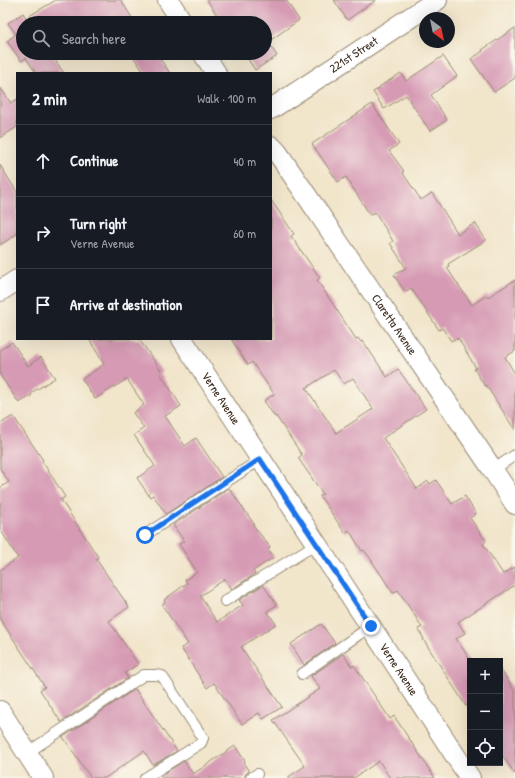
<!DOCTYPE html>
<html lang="en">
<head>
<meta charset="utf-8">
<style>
  :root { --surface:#171b24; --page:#20242c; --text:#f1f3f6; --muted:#9ea1a6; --line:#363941 }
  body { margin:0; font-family:"Patrick Hand",sans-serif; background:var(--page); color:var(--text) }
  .controls { position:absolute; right:12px; bottom:12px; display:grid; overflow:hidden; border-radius:0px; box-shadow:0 4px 16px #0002 }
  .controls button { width:36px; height:36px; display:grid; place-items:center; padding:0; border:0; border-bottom:1px solid var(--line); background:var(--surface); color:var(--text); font:20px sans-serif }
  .compass { position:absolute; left:419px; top:12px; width:36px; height:36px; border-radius:50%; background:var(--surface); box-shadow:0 4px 16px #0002; rotate:147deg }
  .stop { position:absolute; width:12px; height:12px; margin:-9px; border:3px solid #1a73e8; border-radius:50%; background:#fff }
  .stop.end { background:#1a73e8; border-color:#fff; box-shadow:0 1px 4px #0008 }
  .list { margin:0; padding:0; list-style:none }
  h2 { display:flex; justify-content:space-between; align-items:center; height:52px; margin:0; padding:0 16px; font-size:17px }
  h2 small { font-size:13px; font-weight:400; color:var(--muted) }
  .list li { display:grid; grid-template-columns:26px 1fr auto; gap:12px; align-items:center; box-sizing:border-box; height:72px; padding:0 16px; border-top:1px solid var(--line) }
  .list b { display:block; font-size:15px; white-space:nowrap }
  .list p { margin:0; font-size:13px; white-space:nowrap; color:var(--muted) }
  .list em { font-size:13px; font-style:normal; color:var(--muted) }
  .icon { flex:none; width:22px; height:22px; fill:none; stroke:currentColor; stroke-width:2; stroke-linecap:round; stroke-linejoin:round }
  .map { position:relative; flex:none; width:515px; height:778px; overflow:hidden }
  .search { position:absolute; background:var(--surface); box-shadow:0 4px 16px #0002; left:16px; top:16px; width:256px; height:44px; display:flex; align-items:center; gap:10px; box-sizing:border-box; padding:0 14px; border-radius:22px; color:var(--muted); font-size:15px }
  .panel { position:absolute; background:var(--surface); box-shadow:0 4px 16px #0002; left:16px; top:72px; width:256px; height:268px; border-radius:0px }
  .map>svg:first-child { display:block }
</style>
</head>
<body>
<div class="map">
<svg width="515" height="778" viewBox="0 0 515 778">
  <rect width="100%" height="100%" fill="#fbf7ec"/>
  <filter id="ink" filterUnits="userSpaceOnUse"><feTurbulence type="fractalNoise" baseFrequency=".025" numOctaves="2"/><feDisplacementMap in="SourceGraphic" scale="8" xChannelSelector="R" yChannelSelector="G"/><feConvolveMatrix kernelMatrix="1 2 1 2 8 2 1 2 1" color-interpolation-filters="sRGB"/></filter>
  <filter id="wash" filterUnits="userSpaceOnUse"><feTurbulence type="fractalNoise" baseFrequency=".012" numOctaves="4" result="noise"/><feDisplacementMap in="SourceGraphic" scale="16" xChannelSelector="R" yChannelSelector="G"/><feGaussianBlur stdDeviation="0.9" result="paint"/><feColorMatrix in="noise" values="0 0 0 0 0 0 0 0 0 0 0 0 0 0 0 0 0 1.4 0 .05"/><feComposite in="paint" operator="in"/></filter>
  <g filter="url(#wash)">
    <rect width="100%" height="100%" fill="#f1e5ca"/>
    <g id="blocks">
      <!-- building -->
      <g fill="#d69ab4" fill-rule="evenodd">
        <path d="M56,0h65l14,23h-112v30h27l14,20h-28l-10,-15 -5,3 -14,-20 9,-7 -8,-11 15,-10 3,5z"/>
        <path d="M207,0h79l13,20 -31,22 9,14 -22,14 -11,-17h21v-30h-43z"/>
        <path d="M334,0h42l-29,20z"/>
        <path d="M515,28v50l-21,14 -23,-33 12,-8 -1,-1z"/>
        <path d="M131,53h25l14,20h-23l-4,-2z"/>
        <path d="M443,56l14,20 -26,19 16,25 -17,11 -24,-36 -22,14 -11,-17 7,-4 -1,-1 22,-14 5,8z"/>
        <path d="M0,87l11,16 6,-4v28l-17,11z"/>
        <path d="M372,104l27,40 -10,7 15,20 -2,1 19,28 11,-7 26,41 17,-11 11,17 -38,24 1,2 -2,2 25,37 15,-10 1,2 27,-17v71l-10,6 10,17v56l-29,-45 -1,1 -11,-17 2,-1 -18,-30 -1,2 -1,-2 -5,3 -9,-13 -3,2 -28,-42 -6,4 -11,-17 12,-7 -16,-25 3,-2 -18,-29 -5,3 -24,-38 -8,5 -26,-38z"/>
        <path d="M0,165l17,27v42l-17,11z"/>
        <path d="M271,200l23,34 -3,2 29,42 -3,2 39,59 2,-1 3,4 2,-1 24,36 11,-8 28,40 -43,29 34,51 11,-8 2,3 6,-4 16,24 13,-8 11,18 -6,4 16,23 -3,3 20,30 12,-7v18l-57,37 7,11 -9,6 15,22h-1v48l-3,-4 -1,1 -43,-67h1l-6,-10 4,-2 -24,-37 -5,3 -23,-35 -6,-8 -2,1 -13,-21 -4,3 -25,-37 3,-2 -25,-36 4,-3 -26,-39 -1,1 -11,-16 10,-7 -22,-32 -4,3 -17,-26h40zM334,370l10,14 9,-6 20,31 -37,24 -30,-45z"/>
        <path d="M89,339h50l23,33 -2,1 21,33 -16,10 20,30 11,-8 26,39 -56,37 -13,-19 -3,2 -13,-19 18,-12 -21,-31 10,-7 -11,-15 11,-8 -17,-26 -32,20 -13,-20 22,-15z"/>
        <path d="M12,342l16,24 13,-9 14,21 -24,15 1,2 -13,8 -19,-28v-25z"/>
        <path d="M13,416l30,44 -1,1 23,36 -4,3 37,57 -2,2 33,48 -20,14 29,43 -13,9 3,5 -67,44 -21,-32 5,-3 -45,-68v-49l18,-12 -18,-29v-41l9,-6 -9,-13v-45z"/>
        <path d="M229,488l25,36 -1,1 17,22 -2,2 6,8 -21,14 2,3 -23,15 -7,-10 -25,17 17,26 26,-17 -4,-5 24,-15 14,20 -10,6 9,13 -35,23 41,60 -19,12 -4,-6 -17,11 -28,-41 -7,5 -26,-40 7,-4 -26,-39 3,-3 -1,-2 23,-17 -2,-3 12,-8 -18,-28 5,-3 -11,-16z"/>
        <path d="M321,624l14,19 -31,22 -13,-21z"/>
        <path d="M343,654l9,13 2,-2 36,54 4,-3 41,62h-45l-11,-17 -25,17h-67l18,-12 -32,-46 47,-31 -9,-13z"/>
        <path d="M500,668l15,24v82l-15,-22z"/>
        <path d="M135,689l42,62 -24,14 -9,-14 -39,27h-14l-28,-41z"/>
        <path d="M235,746l10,15 -1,3 5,7 -4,4v3h-83l-2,-2 24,-15 9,13z"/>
      </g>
    </g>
  </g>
  <g filter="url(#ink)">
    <use href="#blocks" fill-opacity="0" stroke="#968874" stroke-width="1"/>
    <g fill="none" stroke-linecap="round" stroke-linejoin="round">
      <!-- lane casing -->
      <g stroke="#968874" stroke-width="12">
        <g id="lane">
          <path d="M493,470l22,-15"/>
          <path d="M145,535l116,-76"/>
          <path d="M225,601l91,-57"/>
          <path d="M302,674l69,-48"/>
          <path d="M27,753l117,-78h12l6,1 41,62 -2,5 -56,35"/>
          <path d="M251,778l6,-4"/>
        </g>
      </g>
      <!-- street casing -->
      <g stroke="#968874" stroke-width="22">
        <g id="street">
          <path d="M168,0l15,23"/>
          <path d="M203,53l13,20"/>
          <path id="s1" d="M271,109l166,-109"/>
          <path id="s2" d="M271,146l6,6 216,318 22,34"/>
          <path d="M0,291l17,-11"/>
          <path id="s3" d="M182,339l288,439"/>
          <path d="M0,711l43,67"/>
        </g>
      </g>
      <!-- lane -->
      <use href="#lane" stroke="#fff" stroke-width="10"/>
      <!-- street -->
      <use href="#street" stroke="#fff" stroke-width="20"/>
    </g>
  </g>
  <g fill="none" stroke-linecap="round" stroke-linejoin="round" filter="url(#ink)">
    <!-- route -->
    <path stroke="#1a73e8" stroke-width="5" d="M145,535l115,-76 111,167"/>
  </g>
  <g text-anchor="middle" stroke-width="3" stroke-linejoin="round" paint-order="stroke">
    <!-- street labels -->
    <g font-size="12" fill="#3b2a1e" stroke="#fbf7ec">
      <text dy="4" stroke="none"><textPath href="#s1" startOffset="99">221st Street</textPath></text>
      <text dy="4" stroke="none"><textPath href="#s2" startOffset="217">Claretta Avenue</textPath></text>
      <text dy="4" stroke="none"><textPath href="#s3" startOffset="71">Verne Avenue</textPath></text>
      <text dy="4" stroke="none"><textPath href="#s3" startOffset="395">Verne Avenue</textPath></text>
    </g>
  </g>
</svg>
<div class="controls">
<button>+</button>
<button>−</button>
<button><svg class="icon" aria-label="locate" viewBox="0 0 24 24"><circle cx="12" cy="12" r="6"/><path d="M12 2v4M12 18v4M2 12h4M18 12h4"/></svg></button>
</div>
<svg class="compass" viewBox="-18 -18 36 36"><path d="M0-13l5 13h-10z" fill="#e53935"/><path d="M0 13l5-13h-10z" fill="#9ea1a6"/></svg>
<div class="stop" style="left:145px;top:535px"></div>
<div class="stop end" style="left:371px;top:626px"></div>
<div class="search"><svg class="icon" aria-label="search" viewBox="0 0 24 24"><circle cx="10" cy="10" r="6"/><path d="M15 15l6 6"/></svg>Search here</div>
<section class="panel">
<h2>2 min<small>Walk · 100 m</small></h2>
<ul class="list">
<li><svg class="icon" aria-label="ahead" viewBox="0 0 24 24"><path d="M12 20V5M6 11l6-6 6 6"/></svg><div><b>Continue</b></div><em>40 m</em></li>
<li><svg class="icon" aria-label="right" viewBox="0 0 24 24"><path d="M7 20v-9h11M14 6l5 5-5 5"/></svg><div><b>Turn right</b><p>Verne Avenue</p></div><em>60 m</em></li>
<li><svg class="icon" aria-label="arrive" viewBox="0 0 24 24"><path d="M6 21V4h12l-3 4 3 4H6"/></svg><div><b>Arrive at destination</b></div></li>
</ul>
</section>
</div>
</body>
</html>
